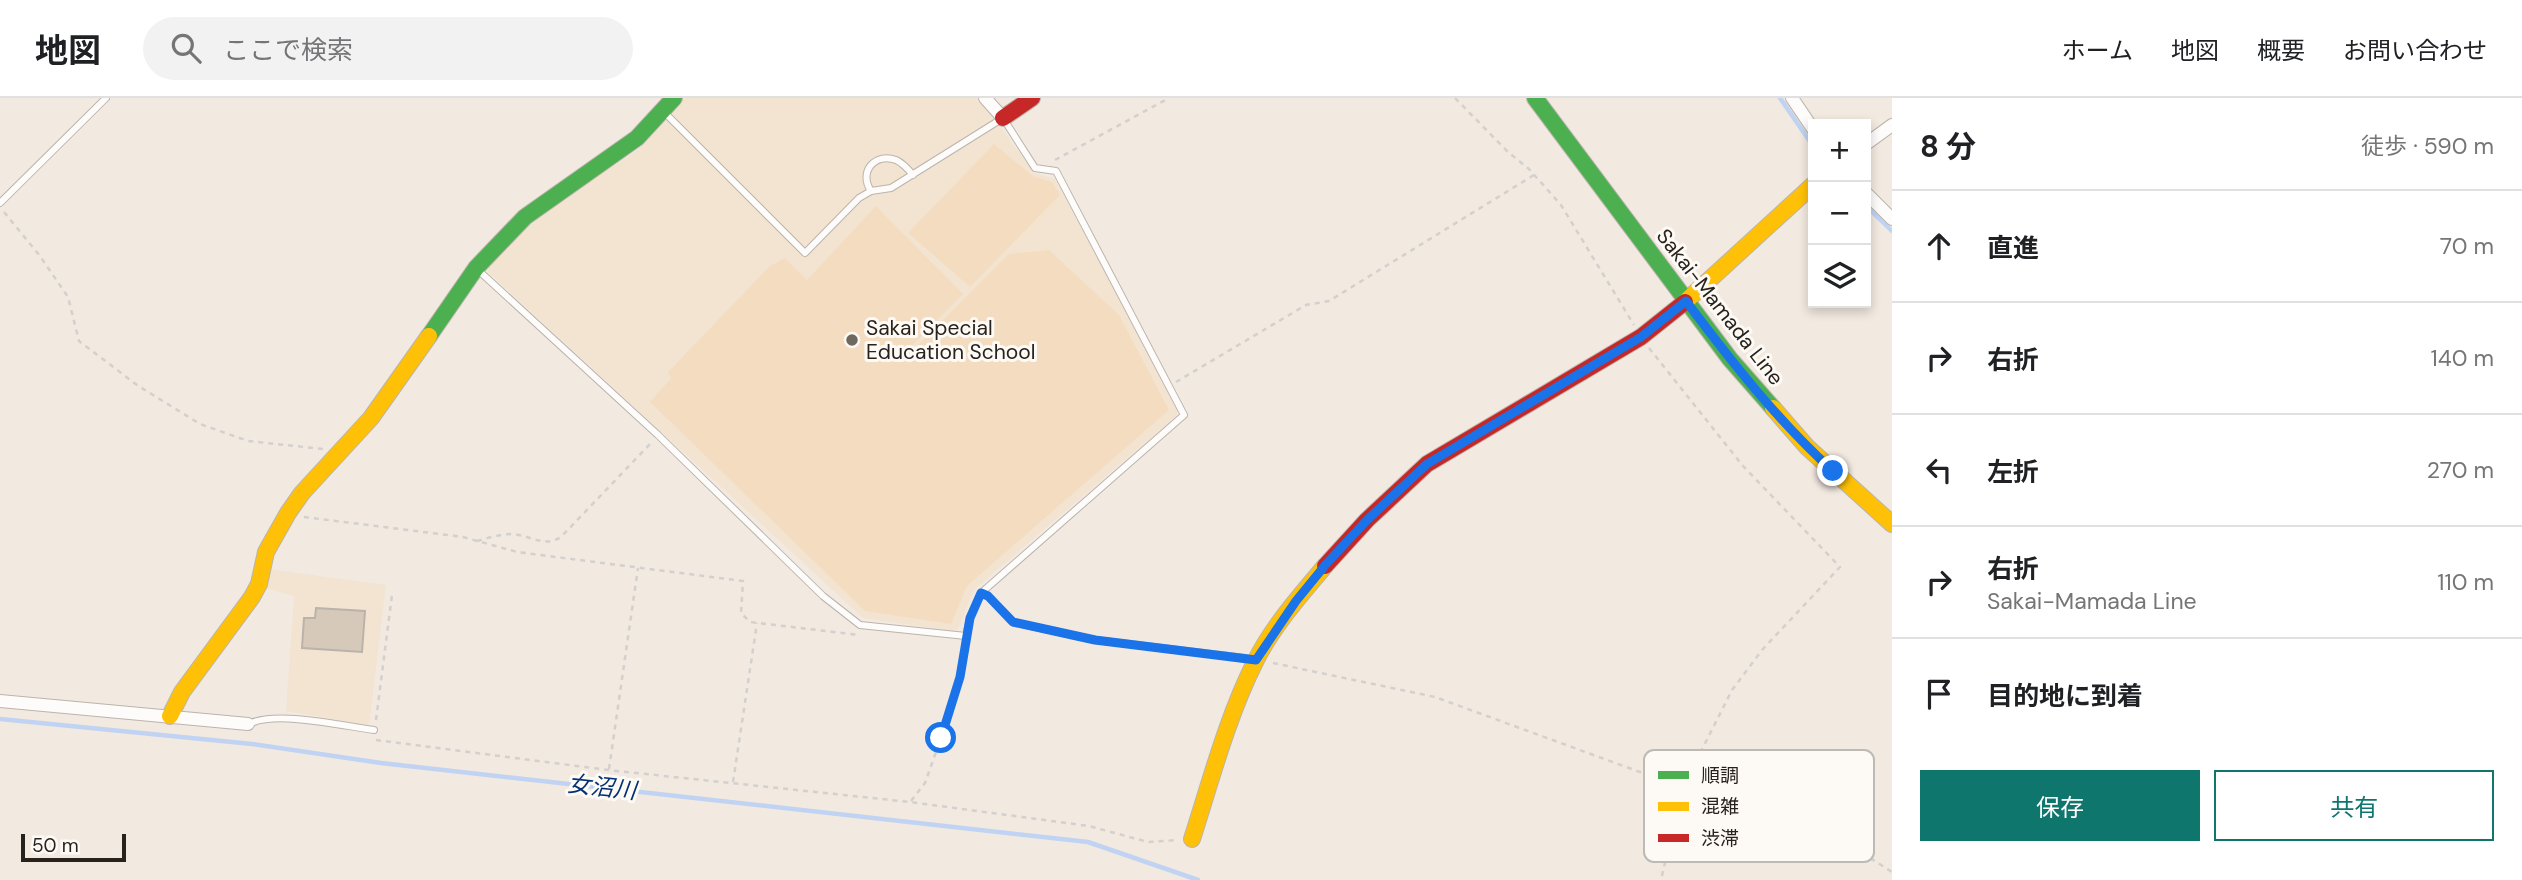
<!DOCTYPE html>
<html lang="ja">
<head>
<meta charset="utf-8">
<style>
  :root { --surface:#fff; --page:#f2f2f2; --text:#202124; --muted:#757577; --line:#e0e0e0; --accent:#0f766e }
  body { margin:0; font-family:"DM Sans","Noto Sans JP",sans-serif; background:var(--page); color:var(--text) }
  .controls { position:absolute; right:21px; top:21px; display:grid; overflow:hidden; border-radius:0px; box-shadow:0 4px 10px #0003 }
  .controls button { width:63px; height:63px; display:grid; place-items:center; padding:0; border:0; border-bottom:2px solid var(--line); background:var(--surface); color:var(--text); font:35px sans-serif }
  .scale { position:absolute; left:21px; bottom:18px; width:105px; box-sizing:border-box; padding-left:7px; border:4px solid #28221c; border-top:0; font-size:19px; line-height:24px; white-space:nowrap; color:#28221c; -webkit-text-stroke:5px #fdfaf6; paint-order:stroke }
  .stop { position:absolute; width:21px; height:21px; margin:-16px; border:5px solid #1a73e8; border-radius:50%; background:#fff }
  .stop.end { background:#1a73e8; border-color:#fff; box-shadow:0 2px 7px #0008 }
  .list { margin:0; padding:0; list-style:none }
  h2 { display:flex; justify-content:space-between; align-items:center; height:91px; margin:0; padding:0 28px; font-size:30px }
  h2 small { font-size:23px; font-weight:400; color:var(--muted) }
  .list li { display:grid; grid-template-columns:46px 1fr auto; gap:21px; align-items:center; box-sizing:border-box; height:112px; padding:0 28px; border-top:2px solid var(--line) }
  .list b { display:block; font-size:26px; white-space:nowrap }
  .list p { margin:0; font-size:23px; white-space:nowrap; color:var(--muted) }
  .list em { font-size:23px; font-style:normal; color:var(--muted) }
  .actions { display:flex; gap:14px; padding:21px 28px }
  .actions a { flex:1; padding:16px 0; border:2px solid var(--accent); border-radius:0px; text-align:center; font-size:24px; color:var(--accent) }
  .actions .main { background:var(--accent); color:#fff }
  .icon { flex:none; width:38px; height:38px; fill:none; stroke:currentColor; stroke-width:2; stroke-linecap:round; stroke-linejoin:round }
  .map { position:relative; flex:none; width:1892px; height:782px; overflow:hidden }
  header { display:flex; align-items:center; gap:42px; box-sizing:border-box; height:98px; padding:0 35px; background:var(--surface); border-bottom:2px solid var(--line) }
  header strong { font-size:33px }
  nav { display:flex; gap:38px; margin-inline-start:auto; font-size:24px }
  .search { width:490px; height:63px; background:var(--page); display:flex; align-items:center; gap:18px; box-sizing:border-box; padding:0 24px; border-radius:38px; color:var(--muted); font-size:26px }
  main { display:flex }
  aside { flex:1; background:var(--surface) }
  .map>svg:first-child { display:block }
</style>
</head>
<body>
<header>
<strong>地図</strong>
<div class="search"><svg class="icon" aria-label="search" viewBox="0 0 24 24"><circle cx="10" cy="10" r="6"/><path d="M15 15l6 6"/></svg>ここで検索</div>
<nav><a>ホーム</a><a>地図</a><a>概要</a><a>お問い合わせ</a></nav>
</header>
<main>
<div class="map">
<svg width="1892" height="782" viewBox="0 0 1892 782">
  <rect width="100%" height="100%" fill="#f2e9e0"/>
  <!-- built -->
  <g fill="#f3e4d2">
    <path d="M682,0h294l21,24 37,51 21,6 122,229v7l-203,175 -16,39 -4,2 -91,-13 -375,-346 1,-7 40,-44 109,-71z"/>
    <path d="M268,471l118,16 -17,140 -83,-14 8,-115 -29,-8z"/>
  </g>
  <!-- green -->
  <g fill="#f4dcc0">
    <path d="M994,46l39,32 19,6 8,13 -90,92 -62,-54z"/>
    <path d="M876,108l87,88 -56,57 2,3 100,-100 40,-4 70,65 50,95 -202,176 -16,38 -86,-13 -215,-209 21,-24 -3,-6 102,-106 15,-8 22,22z"/>
  </g>
  <g fill="none" stroke-linecap="round" stroke-linejoin="round">
    <!-- stream -->
    <g stroke="#c0d3f2" stroke-width="4.5">
      <path d="M1780,0l33,48"/>
      <path d="M1866,108l26,25"/>
      <path d="M0,621l252,25 129,19 707,79 110,38"/>
    </g>
  </g>
  <!-- building -->
  <path fill="#d6c9ba" stroke="#b9b3ab" stroke-width="2" d="M316,510l49,3 -3,41 -60,-4 2,-30h11z"/>
  <g fill="none" stroke-linecap="round" stroke-linejoin="round">
    <!-- lane casing -->
    <g stroke="#bbb4ad" stroke-width="8">
      <g id="lane">
        <path d="M871,93c-13,-19 4,-39 25,-31 7,3 12,9 17,15"/>
        <path d="M0,105l106,-105"/>
        <path d="M478,172l180,165 165,161 37,29 106,11 4,-18 11,-25 203,-178 -128,-244 -21,-3 -32,-50 -112,70 -20,3 -12,7 -54,55 -142,-142"/>
        <path d="M981,495l7,3 24,26 83,18 159,19"/>
        <path d="M249,626c27,-14 94,2 125,6"/>
      </g>
    </g>
    <!-- street casing -->
    <g stroke="#bbb4ad" stroke-width="14">
      <g id="street">
        <path d="M985,0l18,20"/>
        <path d="M1792,0l21,31"/>
        <path d="M1866,46l26,-19"/>
        <path d="M1866,95l26,26"/>
        <path d="M0,603l248,23"/>
      </g>
    </g>
    <!-- fast casing -->
    <g stroke="#bbb4ad" stroke-width="18">
      <g id="fast">
        <path d="M1535,0l195,261 43,49"/>
        <path d="M429,238l47,-68 49,-51 112,-79 37,-40"/>
      </g>
    </g>
    <!-- slow casing -->
    <g stroke="#bbb4ad" stroke-width="18">
      <g id="slow">
        <path d="M1685,204l128,-117"/>
        <path d="M1773,310l34,39 85,77"/>
        <path d="M170,618l12,-24 70,-95 7,-13 7,-32 22,-39 14,-20 69,-75 58,-82"/>
        <path d="M1192,741c19,-59 35,-121 63,-177 17,-35 45,-66 70,-96"/>
      </g>
    </g>
    <!-- jam casing -->
    <g stroke="#bbb4ad" stroke-width="18">
      <g id="jam">
        <path d="M1003,20l29,-20"/>
        <path d="M1325,468l42,-46 60,-56 214,-127 44,-35"/>
      </g>
    </g>
    <!-- path -->
    <g stroke="#d3d0ce" stroke-width="2.5" stroke-dasharray="5 5" stroke-linecap="butt">
      <path d="M1455,0l53,54 21,17 32,36 73,120"/>
      <path d="M1055,62l114,-62"/>
      <path d="M4,114l36,44 28,41 11,44 58,44 63,39 48,17 75,8"/>
      <path d="M1649,250l94,118 97,101 -78,83 -30,40 -50,99 -21,91"/>
      <path d="M1176,284l130,-77 23,-4 205,-126"/>
      <path d="M304,419l159,20 54,15 226,29 -2,32 9,9 109,13"/>
      <path d="M477,443c11,-3 23,-7 35,-7 18,1 32,14 49,3l90,-94"/>
      <path d="M1273,565l162,34 429,157 28,18"/>
      <path d="M376,622l16,-125"/>
      <path d="M376,642l232,30 302,32 179,24 59,16 30,-2"/>
      <path d="M609,671l29,-201"/>
      <path d="M733,684l24,-159"/>
      <path d="M911,703l14,-18 16,-45 19,-61 4,-31"/>
    </g>
    <!-- lane -->
    <use href="#lane" stroke="#fdfcfa" stroke-width="6"/>
    <!-- street -->
    <use href="#street" stroke="#fdfcfa" stroke-width="12"/>
    <!-- fast -->
    <use href="#fast" stroke="#4caf50" stroke-width="16"/>
    <!-- slow -->
    <use href="#slow" stroke="#ffc107" stroke-width="16"/>
    <!-- jam -->
    <use href="#jam" stroke="#c62828" stroke-width="16"/>
  </g>
  <g fill="none" stroke-linecap="round" stroke-linejoin="round">
    <!-- route -->
    <path stroke="#1a73e8" stroke-width="9" d="M941,640l19,-61 10,-59 11,-25 7,3 25,26 82,18 161,20 40,-59 31,-38 40,-43 60,-56 214,-127 45,-36c45,60 91,119 147,170"/>
  </g>
  <!-- markers -->
  <circle fill="#6f6861" stroke="#fdfaf6" stroke-width="2.5" cx="852" cy="242" r="7"/>
  <g text-anchor="middle" stroke-width="6" stroke-linejoin="round" paint-order="stroke">
    <!-- street labels -->
    <g font-size="21" fill="#28221c" stroke="#fdfaf6">
      <text transform="translate(1720 209) rotate(52)" y="7">Sakai-Mamada Line</text>
    </g>
    <!-- poi labels -->
    <g font-size="21" fill="#28221c" stroke="#fdfaf6" text-anchor="start">
      <text x="866" y="237">Sakai Special<tspan x="866" dy="24">Education School</tspan></text>
    </g>
    <!-- water labels -->
    <g font-size="23" font-style="italic" fill="#043072" stroke="#fdfaf6">
      <text transform="translate(602 689) rotate(6)" y="8">女沼川</text>
    </g>
  </g>
  <!-- legend -->
  <rect x="1644" y="652" width="230" height="112" rx="10" fill="#fdfaf6" stroke="#bdb9b5" stroke-width="2"/>
  <rect x="1658" y="673" width="31" height="8" fill="#4caf50"/>
  <rect x="1658" y="704" width="31" height="9" fill="#ffc107"/>
  <rect x="1658" y="736" width="31" height="8" fill="#c62828"/>
  <g font-size="19" fill="#28221c">
    <text x="1701" y="684">順調</text>
    <text x="1701" y="715">混雑</text>
    <text x="1701" y="747">渋滞</text>
  </g>
</svg>
<div class="controls">
<button>+</button>
<button>−</button>
<button><svg class="icon" aria-label="layers" viewBox="0 0 24 24"><path d="M12 4l9 5-9 5-9-5zM3 14l9 5 9-5"/></svg></button>
</div>
<div class="scale">50 m</div>
<div class="stop" style="left:941px;top:640px"></div>
<div class="stop end" style="left:1833px;top:373px"></div>
</div>
<aside>
<h2>8 分<small>徒歩 · 590 m</small></h2>
<ul class="list">
<li><svg class="icon" aria-label="ahead" viewBox="0 0 24 24"><path d="M12 20V5M6 11l6-6 6 6"/></svg><div><b>直進</b></div><em>70 m</em></li>
<li><svg class="icon" aria-label="right" viewBox="0 0 24 24"><path d="M7 20v-9h11M14 6l5 5-5 5"/></svg><div><b>右折</b></div><em>140 m</em></li>
<li><svg class="icon" aria-label="left" viewBox="0 0 24 24"><path d="M17 20v-9H6M10 6l-5 5 5 5"/></svg><div><b>左折</b></div><em>270 m</em></li>
<li><svg class="icon" aria-label="right" viewBox="0 0 24 24"><path d="M7 20v-9h11M14 6l5 5-5 5"/></svg><div><b>右折</b><p>Sakai-Mamada Line</p></div><em>110 m</em></li>
<li><svg class="icon" aria-label="arrive" viewBox="0 0 24 24"><path d="M6 21V4h12l-3 4 3 4H6"/></svg><div><b>目的地に到着</b></div></li>
</ul>
<div class="actions"><a class="main">保存</a><a>共有</a></div>
</aside>
</main>
</body>
</html>
